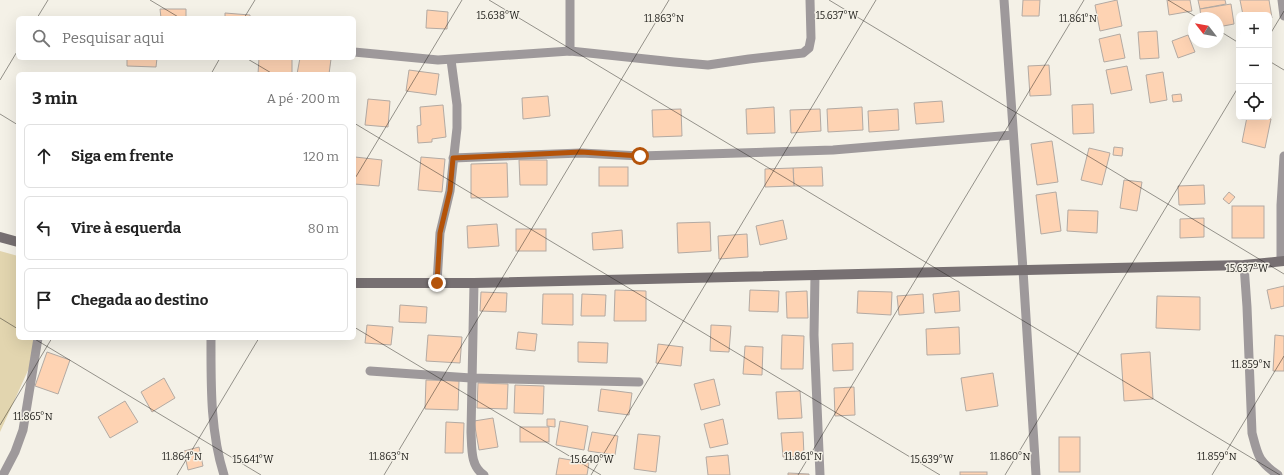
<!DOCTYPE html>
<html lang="pt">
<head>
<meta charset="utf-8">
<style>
  :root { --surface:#fff; --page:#f2f2f2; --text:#222; --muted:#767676; --line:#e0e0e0 }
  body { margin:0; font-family:Bitter,serif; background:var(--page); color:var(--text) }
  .controls { position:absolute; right:12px; top:12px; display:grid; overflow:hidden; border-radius:6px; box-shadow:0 4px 16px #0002 }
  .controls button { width:36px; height:36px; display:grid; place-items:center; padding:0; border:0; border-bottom:1px solid var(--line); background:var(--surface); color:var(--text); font:20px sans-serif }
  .compass { position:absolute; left:1188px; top:12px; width:36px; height:36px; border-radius:50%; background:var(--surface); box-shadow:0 4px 16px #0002; rotate:301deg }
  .stop { position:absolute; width:12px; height:12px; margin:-9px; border:3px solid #b45309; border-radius:50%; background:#fff }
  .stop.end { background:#b45309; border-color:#fff; box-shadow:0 1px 4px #0008 }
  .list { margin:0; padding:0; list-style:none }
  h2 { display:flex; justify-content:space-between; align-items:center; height:52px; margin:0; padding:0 16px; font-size:17px }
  h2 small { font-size:13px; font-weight:400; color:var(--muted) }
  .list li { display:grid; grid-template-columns:26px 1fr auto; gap:12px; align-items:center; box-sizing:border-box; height:64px; margin:0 8px 8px; padding:0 8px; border:1px solid var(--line); border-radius:6px }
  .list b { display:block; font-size:15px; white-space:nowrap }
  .list em { font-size:13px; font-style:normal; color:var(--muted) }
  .icon { flex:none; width:22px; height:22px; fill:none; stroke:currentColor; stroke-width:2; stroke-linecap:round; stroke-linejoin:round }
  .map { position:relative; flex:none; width:1284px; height:475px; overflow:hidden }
  .search { position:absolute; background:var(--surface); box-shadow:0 4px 16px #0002; left:16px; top:16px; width:340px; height:44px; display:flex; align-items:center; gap:10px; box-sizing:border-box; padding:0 14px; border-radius:6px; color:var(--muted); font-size:15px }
  .panel { position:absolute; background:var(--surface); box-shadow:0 4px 16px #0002; left:16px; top:72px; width:340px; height:268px; border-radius:6px }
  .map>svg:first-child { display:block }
</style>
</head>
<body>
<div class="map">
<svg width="1284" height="475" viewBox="0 0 1284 475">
  <rect width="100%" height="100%" fill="#f4f1e7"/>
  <!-- green -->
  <path fill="#e2d5af" d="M0,251l18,5v82h16l-4,28 -30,66z"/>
  <!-- building -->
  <g fill="#fed3b3" stroke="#b3aaa3">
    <path d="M1023,0h17l-1,16h-17z"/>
    <path d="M1117,0l5,26 -22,5 -5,-26z"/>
    <path d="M1167,0h23l2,11 -23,4z"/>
    <path d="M1198,0h27l1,4 -26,5z"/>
    <path d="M1240,0h29l3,18 -3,1v-4h-26z"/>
    <path d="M1231,4l3,20 -16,3v-9h-17l-1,-9z"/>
    <path d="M160,9h26v9h-25z"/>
    <path d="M427,10l21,2 -1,17 -21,-1z"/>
    <path d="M225,13l25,2v3h-25z"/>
    <path d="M1157,31l2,27 -19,1 -2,-27z"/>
    <path d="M1120,34l5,24 -21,4 -5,-23z"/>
    <path d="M1188,35l7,17 -17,6 -6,-17z"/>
    <path d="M127,58h30l-1,9 -29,-1z"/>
    <path d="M259,58h33v16h-34z"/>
    <path d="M300,58h23l8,1 -2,15h-32z"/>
    <path d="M1049,65l2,30 -21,1 -2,-30z"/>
    <path d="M1127,66l5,24 -21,4 -5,-24z"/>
    <path d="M409,70l30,4 -3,21 -30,-4z"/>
    <path d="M1163,72l4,28 -17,3 -4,-28z"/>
    <path d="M1181,94l1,7 -9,1 -1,-7z"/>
    <path d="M548,96l2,20 -27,3 -1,-21z"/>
    <path d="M368,99l22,2 -2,26 -23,-2z"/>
    <path d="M942,101l2,21 -28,2 -2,-21z"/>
    <path d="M1093,104l1,29 -21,1 -1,-29z"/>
    <path d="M443,105l3,32 -14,2v3l-14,1 -1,-17 4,-1 -1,-18z"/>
    <path d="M774,107l1,26 -28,1 -1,-25z"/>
    <path d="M862,107l1,23 -35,2 -1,-23z"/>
    <path d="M681,109l1,27 -29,1 -1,-27z"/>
    <path d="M820,109l1,22 -30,2 -1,-23z"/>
    <path d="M898,109l1,21 -30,2 -1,-21z"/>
    <path d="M1247,117h15l9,2 -6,29 -23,-6z"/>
    <path d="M1052,141l6,41 -21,3 -6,-41z"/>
    <path d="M1114,147l9,1 -1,8 -9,-1z"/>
    <path d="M1089,148l21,5 -8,32 -21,-5z"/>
    <path d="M355,157l27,3 -3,26 -25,-2z"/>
    <path d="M421,157l24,2 -3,33 -24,-2z"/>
    <path d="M519,160h28v25h-27z"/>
    <path d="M507,163l1,34 -37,1v-34z"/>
    <rect x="599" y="167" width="29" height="19"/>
    <path d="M822,167l1,19h-29l-1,-18z"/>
    <path d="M793,168l1,18 -29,1v-18z"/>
    <path d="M1124,180l18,2 -5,29 -17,-3z"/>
    <path d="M1204,185l1,19 -26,1 -1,-19z"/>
    <path d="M1056,192l5,39 -20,3 -5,-39z"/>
    <path d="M1229,192l6,5 -6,7 -6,-5z"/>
    <rect x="1232" y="206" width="32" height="32"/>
    <path d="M1068,210l30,1 -1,22 -30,-2z"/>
    <path d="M1204,218v19l-24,1v-19z"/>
    <path d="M783,220l4,19 -27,6 -4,-19z"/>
    <path d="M710,222l1,29 -33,2 -1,-30z"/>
    <path d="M497,224l2,22 -31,2 -1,-22z"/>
    <rect x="516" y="229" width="30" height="22"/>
    <path d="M622,230l1,18 -30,2 -1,-17z"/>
    <path d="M747,234l1,23 -29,2 -1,-23z"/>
    <path d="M1284,286v20l-13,3 -4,-19z"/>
    <path d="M615,290l31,1v30h-32z"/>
    <path d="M750,290l29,1 -1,21 -29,-1z"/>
    <path d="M807,291l1,27h-21l-1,-26z"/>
    <path d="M858,291l34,1 -1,23 -34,-2z"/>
    <path d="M959,291l1,20 -25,2 -2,-19z"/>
    <path d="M481,292l26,1 -1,19 -26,-1z"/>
    <path d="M543,294h30v31l-31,-1z"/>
    <path d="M582,294l24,1 -1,21h-24z"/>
    <path d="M923,294l1,19 -25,2 -2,-19z"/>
    <path d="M1157,296l43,1v33l-44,-2z"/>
    <path d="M400,305l27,2 -1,16 -27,-1z"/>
    <path d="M367,325l26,2 -2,18 -26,-2z"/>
    <path d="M711,325l20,1 -2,26 -19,-1z"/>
    <path d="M959,327l1,27 -33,1 -1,-26z"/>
    <path d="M518,332l19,2 -2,17 -19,-2z"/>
    <path d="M428,335l34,2 -2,26 -34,-2z"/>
    <path d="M782,335l22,1 -1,33h-22z"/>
    <path d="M1275,335l9,1v35h-11z"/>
    <path d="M578,342l30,1 -1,20 -29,-1z"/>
    <path d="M853,343v27l-20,1 -1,-27z"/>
    <path d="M658,344l25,3 -2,19 -25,-3z"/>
    <path d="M745,346l18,1 -1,28 -19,-1z"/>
    <path d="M47,352l23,8 -12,34 -23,-8z"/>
    <path d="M1150,352l3,47 -29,2 -3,-47z"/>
    <path d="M993,373l5,33 -32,5 -5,-33z"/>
    <path d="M164,378l11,20 -23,14 -11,-20z"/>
    <path d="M714,379l6,26 -19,5 -7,-26z"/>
    <path d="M426,380l33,1 -1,29 -33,-1z"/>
    <path d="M478,383l30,1 -1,25 -30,-1z"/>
    <path d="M515,385l29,1 -1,28 -29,-1z"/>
    <path d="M854,387l1,28 -20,1 -1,-28z"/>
    <path d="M601,389l31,4 -3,22 -31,-4z"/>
    <path d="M800,391l2,27 -24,1 -2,-27z"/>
    <path d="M125,401l13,21 -28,16 -12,-21z"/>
    <path d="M493,418l5,29 -19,3 -5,-29z"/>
    <path d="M547,419h8v8l-8,-1z"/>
    <path d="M723,419l5,25 -18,4 -6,-24z"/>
    <path d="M560,421l28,5 -4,24 -28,-5z"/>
    <path d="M446,422l18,1 -1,30h-18z"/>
    <rect x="520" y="427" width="29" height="15"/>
    <path d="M592,432l26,4 -3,19 -27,-4z"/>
    <path d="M803,432l1,24 -21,1 -2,-24z"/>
    <path d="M638,434l22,2 -4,36 -22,-3z"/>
    <rect x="1059" y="437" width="21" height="35"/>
    <path d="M199,447l4,19 -15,4 -4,-19z"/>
    <path d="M728,455l2,20h-22l-2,-18z"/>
    <path d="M559,458l30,5 -2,12h-31z"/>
    <rect x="960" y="472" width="27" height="3"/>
    <path d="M788,473l21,1v1h-21z"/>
  </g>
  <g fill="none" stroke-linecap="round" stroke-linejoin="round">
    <!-- street -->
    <g stroke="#9e999b" stroke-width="9">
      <path d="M570,0v51"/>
      <path d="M1004,0l19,270 13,205"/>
      <path d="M1282,0l2,16"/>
      <path d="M354,52l84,8 132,-9 104,11 34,3 41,-6 54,-6 6,-5 2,-10 -1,-38"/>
      <path d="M453,158l128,-5 59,3 193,-6 180,-15"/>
      <path d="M1281,261v-56l3,-49"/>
      <path d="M1244,265l3,42 5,126c6,23 6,28 26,42"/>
      <path d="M815,275l-1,60 6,140"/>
      <path d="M437,283l3,-50 10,-42 7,-63v-23l-6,-45"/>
      <path d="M474,283l-3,149c1,16 -1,34 13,43"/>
      <path d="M211,338c0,46 -1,93 13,137"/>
      <path d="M370,371l101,7 168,4"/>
      <path d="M3,475l12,-23 8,-22 15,-92"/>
    </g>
    <!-- secondary -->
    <g stroke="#777072" stroke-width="10">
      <path d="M0,237l18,5"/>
      <path d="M354,283h120l770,-18 40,-4"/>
    </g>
  </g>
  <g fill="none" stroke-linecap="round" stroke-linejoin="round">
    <!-- route -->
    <path stroke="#b45309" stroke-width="5" d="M437,283l3,-50 10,-42 3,-33 128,-6 59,4"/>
  </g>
  <!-- ticks -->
  <path fill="none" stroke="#1e1d19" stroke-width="1" stroke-opacity="0.45" d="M150,0l30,18M489,0l791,475M829,0l455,274M1168,0l30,18M37,18l11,-18M244,18l11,-18M1218,30l21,13M1269,36l15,-25M246,58l27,16M1269,61l15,9M211,74l9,-16M0,80l18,-30M0,114l18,11M354,123l586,352M354,180l108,-180M0,318l18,11M354,327l247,148M33,338l228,137M0,425l52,-87M177,475l82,-137M384,475l285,-475M591,475l285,-475M798,475l286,-475M1005,475l234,-389M1212,475l72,-119"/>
  <g font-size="10" text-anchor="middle" fill="#1e1d19" stroke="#f4f1e7" stroke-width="3" stroke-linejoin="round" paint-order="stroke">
    <text x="498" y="19">15.638°W</text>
    <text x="837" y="19">15.637°W</text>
    <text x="1078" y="22">11.861°N</text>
    <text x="664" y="22">11.863°N</text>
    <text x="1247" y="272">15.637°W</text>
    <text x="1251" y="368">11.859°N</text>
    <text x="33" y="420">11.865°N</text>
    <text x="182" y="460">11.864°N</text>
    <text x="389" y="460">11.863°N</text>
    <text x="803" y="460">11.861°N</text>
    <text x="1010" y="460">11.860°N</text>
    <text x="1217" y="460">11.859°N</text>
    <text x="253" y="463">15.641°W</text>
    <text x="592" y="463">15.640°W</text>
    <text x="932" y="463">15.639°W</text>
  </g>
</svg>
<div class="controls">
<button>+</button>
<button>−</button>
<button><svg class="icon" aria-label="locate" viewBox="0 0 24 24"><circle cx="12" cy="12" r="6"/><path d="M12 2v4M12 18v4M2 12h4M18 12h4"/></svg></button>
</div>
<svg class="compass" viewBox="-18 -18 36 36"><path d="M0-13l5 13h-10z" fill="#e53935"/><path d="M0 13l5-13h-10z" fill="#767676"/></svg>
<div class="stop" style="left:640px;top:156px"></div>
<div class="stop end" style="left:437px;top:283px"></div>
<div class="search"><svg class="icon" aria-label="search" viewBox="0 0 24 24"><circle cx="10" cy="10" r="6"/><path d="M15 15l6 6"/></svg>Pesquisar aqui</div>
<section class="panel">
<h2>3 min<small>A pé · 200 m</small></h2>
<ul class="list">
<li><svg class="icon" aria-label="ahead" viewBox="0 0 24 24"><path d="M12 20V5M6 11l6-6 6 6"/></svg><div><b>Siga em frente</b></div><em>120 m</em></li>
<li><svg class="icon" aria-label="left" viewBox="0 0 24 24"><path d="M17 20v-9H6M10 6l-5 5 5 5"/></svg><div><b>Vire à esquerda</b></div><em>80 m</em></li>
<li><svg class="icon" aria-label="arrive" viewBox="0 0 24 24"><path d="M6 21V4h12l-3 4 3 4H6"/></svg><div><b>Chegada ao destino</b></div></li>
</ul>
</section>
</div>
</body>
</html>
